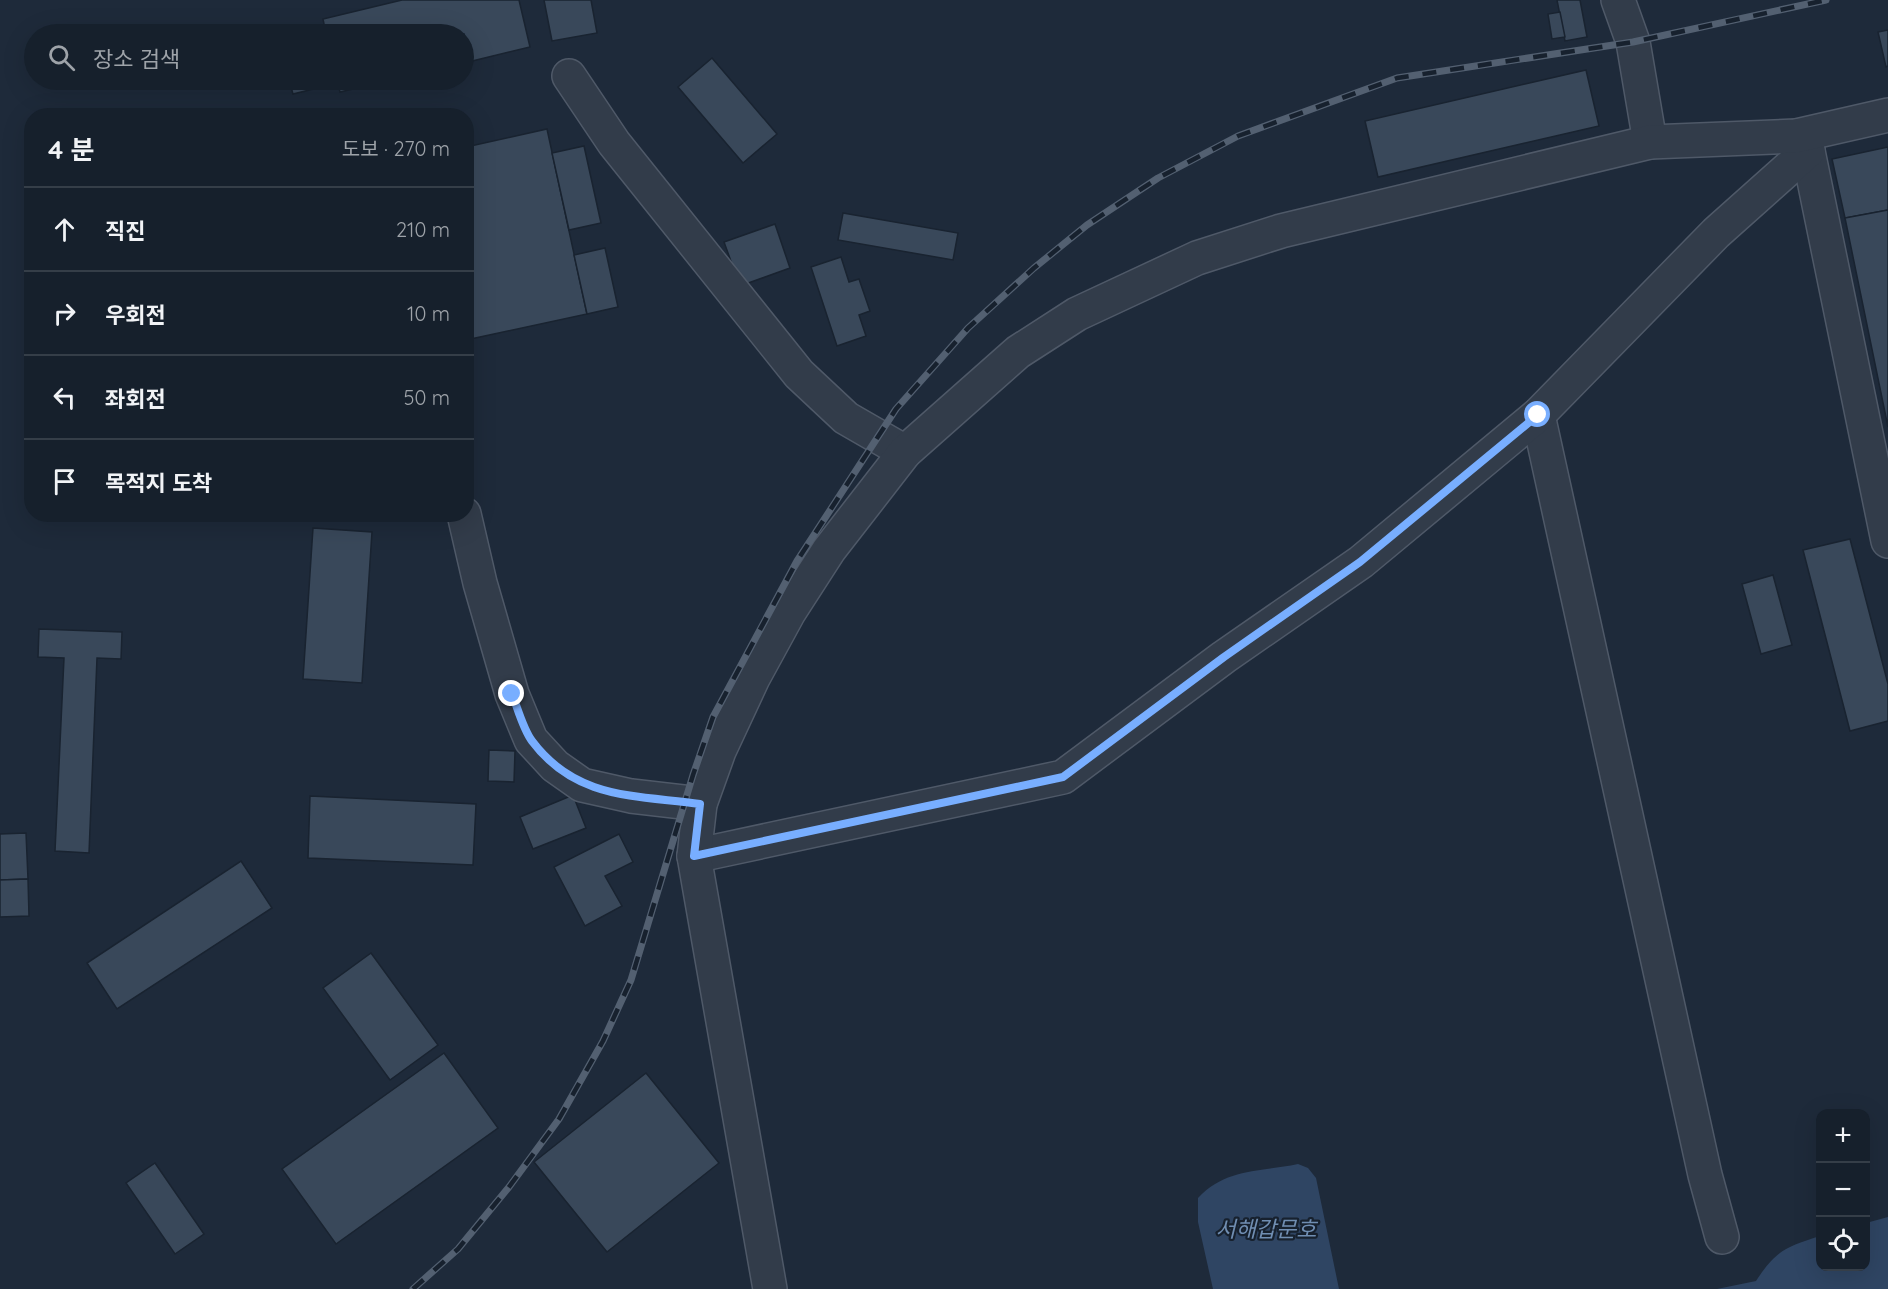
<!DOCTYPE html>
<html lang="ko">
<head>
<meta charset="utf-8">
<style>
  :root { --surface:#16202c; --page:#1f2834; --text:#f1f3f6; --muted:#9ea3a9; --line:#353e48 }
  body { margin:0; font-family:Quicksand,"Noto Sans KR",sans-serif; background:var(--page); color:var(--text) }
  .controls { position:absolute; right:18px; bottom:18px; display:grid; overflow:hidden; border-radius:12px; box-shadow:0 6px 24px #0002 }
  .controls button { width:54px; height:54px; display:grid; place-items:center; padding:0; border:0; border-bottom:2px solid var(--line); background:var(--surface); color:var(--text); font:30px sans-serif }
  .stop { position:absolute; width:18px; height:18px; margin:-14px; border:4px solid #78aeff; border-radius:50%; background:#fff }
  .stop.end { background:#78aeff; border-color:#fff; box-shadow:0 2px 6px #0008 }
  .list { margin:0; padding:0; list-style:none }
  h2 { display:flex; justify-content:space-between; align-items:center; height:78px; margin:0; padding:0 24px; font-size:26px }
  h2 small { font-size:20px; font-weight:400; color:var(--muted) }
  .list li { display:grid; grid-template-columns:39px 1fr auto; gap:18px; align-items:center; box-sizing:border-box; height:84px; padding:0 24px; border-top:2px solid var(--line) }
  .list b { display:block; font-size:22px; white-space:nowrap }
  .list em { font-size:20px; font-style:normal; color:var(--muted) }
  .icon { flex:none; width:33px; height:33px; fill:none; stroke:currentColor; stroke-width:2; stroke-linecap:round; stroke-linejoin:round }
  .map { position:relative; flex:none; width:1888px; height:1289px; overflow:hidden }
  .search { position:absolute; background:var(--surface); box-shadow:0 6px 24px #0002; left:24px; top:24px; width:450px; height:66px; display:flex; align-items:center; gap:15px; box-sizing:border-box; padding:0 21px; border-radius:33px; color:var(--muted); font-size:22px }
  .panel { position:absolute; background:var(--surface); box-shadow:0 6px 24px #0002; left:24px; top:108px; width:450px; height:414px; border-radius:24px }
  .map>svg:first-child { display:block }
</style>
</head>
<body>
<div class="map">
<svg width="1888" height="1289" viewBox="0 0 1888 1289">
  <rect width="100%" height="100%" fill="#1e2a3a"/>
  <!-- water -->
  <g fill="#2f4563">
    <path d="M1298,1164l10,4 8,10 23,111h-126l-15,-67v-24c28,-30 62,-26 100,-34z"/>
    <path d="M1888,1217v72h-171l39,-8c20,-31 30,-34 64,-45v30h46v-43z"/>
  </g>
  <!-- building -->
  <g fill="#39485a" stroke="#192330" stroke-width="1.5">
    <path d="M402,0h117l11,47 -66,16v-29h-138l-3,-15z"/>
    <path d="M544,0h47l6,33 -45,8z"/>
    <path d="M1557,0h23l7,37 -22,4z"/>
    <path d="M1560,12l5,25 -13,2 -4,-25z"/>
    <path d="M1888,30v36l-2,1 -8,-35z"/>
    <path d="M712,58l65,76 -34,29 -65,-76z"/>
    <path d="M1586,70l13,56 -221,51 -13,-56z"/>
    <path d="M289,80h48l1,3 -45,11z"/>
    <path d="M337,80h54l-51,12z"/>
    <path d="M547,129l40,185 -121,26v-193z"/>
    <path d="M584,146l17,77 -32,7 -17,-77z"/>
    <path d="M1888,147v63l-43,8 -13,-59z"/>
    <path d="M1888,210v217l-43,-209z"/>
    <path d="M843,213l115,20 -5,27 -115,-20z"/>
    <path d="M775,224l15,44 -50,18 -16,-44z"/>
    <path d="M605,248l13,59 -31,7 -13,-59z"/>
    <path d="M841,257l8,25 10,-3 11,32 -11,4 7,21 -29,10 -26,-79z"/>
    <path d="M313,528l59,4 -10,151 -59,-4z"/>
    <path d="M1850,539l38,145v37l-38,10 -47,-181z"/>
    <path d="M1773,575l19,70 -31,9 -19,-70z"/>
    <path d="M39,629l83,3 -1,27 -24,-1 -8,195 -34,-2 9,-193 -26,-1z"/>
    <path d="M489,750l26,1 -1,31 -26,-1z"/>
    <path d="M573,795l13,33 -53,21 -13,-32z"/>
    <path d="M310,796l166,8 -3,61 -165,-7z"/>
    <path d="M26,833l2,46 -28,1v-46z"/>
    <path d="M619,834l14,28 -28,14 17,30 -37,20 -31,-59z"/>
    <path d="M241,861l31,47 -155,101 -30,-46z"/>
    <path d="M28,879l1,37 -29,1v-37z"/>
    <path d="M371,953l67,92 -48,35 -67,-92z"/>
    <path d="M444,1053l54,75 -162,116 -54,-75z"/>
    <path d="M646,1073l73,90 -112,89 -73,-90z"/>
    <path d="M155,1163l49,71 -29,20 -49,-71z"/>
  </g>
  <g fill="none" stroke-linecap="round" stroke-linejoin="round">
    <!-- minor casing -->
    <g stroke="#4f5968" stroke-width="36">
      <g id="minor">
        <path d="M1618,0l15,42 17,100"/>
        <path d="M569,76l45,67 185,231 47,44 59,34"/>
        <path d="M1808,151l80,390"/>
        <path d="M1538,415l167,760 17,62"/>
        <path d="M464,514l16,69 32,111 19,46 24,26 27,19 49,11 69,8"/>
        <path d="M694,856l369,-79 161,-120 137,-95 177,-147 178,-182 92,-82 -12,-15"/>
        <path d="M770,1289l-76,-433 6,-52 19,-53 34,-73 36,-66 40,-62 76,-98 113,-100 59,-38 120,-56 84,-27 369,-89 146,-6 92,-21"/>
      </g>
    </g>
    <!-- minor -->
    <use href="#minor" stroke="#323c4a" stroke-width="33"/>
    <!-- rail casing -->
    <g stroke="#536071" stroke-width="7">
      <path id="rail" d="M413,1289l45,-40 51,-62 50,-68 44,-78 28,-61 62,-205 20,-58 84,-156 99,-152 72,-81 66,-60 53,-43 71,-47 80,-42 159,-58 236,-36 193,-42"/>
    </g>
    <!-- rail -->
    <use href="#rail" stroke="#17212e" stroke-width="4.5" stroke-dasharray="14" stroke-linecap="butt"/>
  </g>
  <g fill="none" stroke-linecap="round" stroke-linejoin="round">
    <!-- route -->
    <path stroke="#78aeff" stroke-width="8" d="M512,694c6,15 11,35 20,47 44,59 104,54 168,63l-6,52 369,-79 161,-120 136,-95 178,-147"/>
  </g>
  <g text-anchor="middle" stroke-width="4.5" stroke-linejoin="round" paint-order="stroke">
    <!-- water labels -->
    <g font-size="22" font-style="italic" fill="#708eb2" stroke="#17212e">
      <text x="1266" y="1237">서해갑문호</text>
    </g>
  </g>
</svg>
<div class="controls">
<button>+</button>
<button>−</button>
<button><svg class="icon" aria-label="locate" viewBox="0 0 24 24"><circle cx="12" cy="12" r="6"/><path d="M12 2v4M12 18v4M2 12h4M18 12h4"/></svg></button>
</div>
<div class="stop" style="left:1538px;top:415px"></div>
<div class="stop end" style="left:512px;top:694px"></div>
<div class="search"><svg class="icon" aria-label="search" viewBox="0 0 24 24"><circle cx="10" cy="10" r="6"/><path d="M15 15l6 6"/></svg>장소 검색</div>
<section class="panel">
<h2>4 분<small>도보 · 270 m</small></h2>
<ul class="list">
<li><svg class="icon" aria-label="ahead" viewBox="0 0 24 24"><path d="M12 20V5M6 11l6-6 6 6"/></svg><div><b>직진</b></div><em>210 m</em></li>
<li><svg class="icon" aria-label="right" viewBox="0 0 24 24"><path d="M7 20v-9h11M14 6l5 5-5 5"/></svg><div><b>우회전</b></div><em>10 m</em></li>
<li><svg class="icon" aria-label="left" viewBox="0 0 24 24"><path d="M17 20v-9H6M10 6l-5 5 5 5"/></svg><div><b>좌회전</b></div><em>50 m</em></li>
<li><svg class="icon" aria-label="arrive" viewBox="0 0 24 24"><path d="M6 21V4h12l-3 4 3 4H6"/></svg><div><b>목적지 도착</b></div></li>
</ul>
</section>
</div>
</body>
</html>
